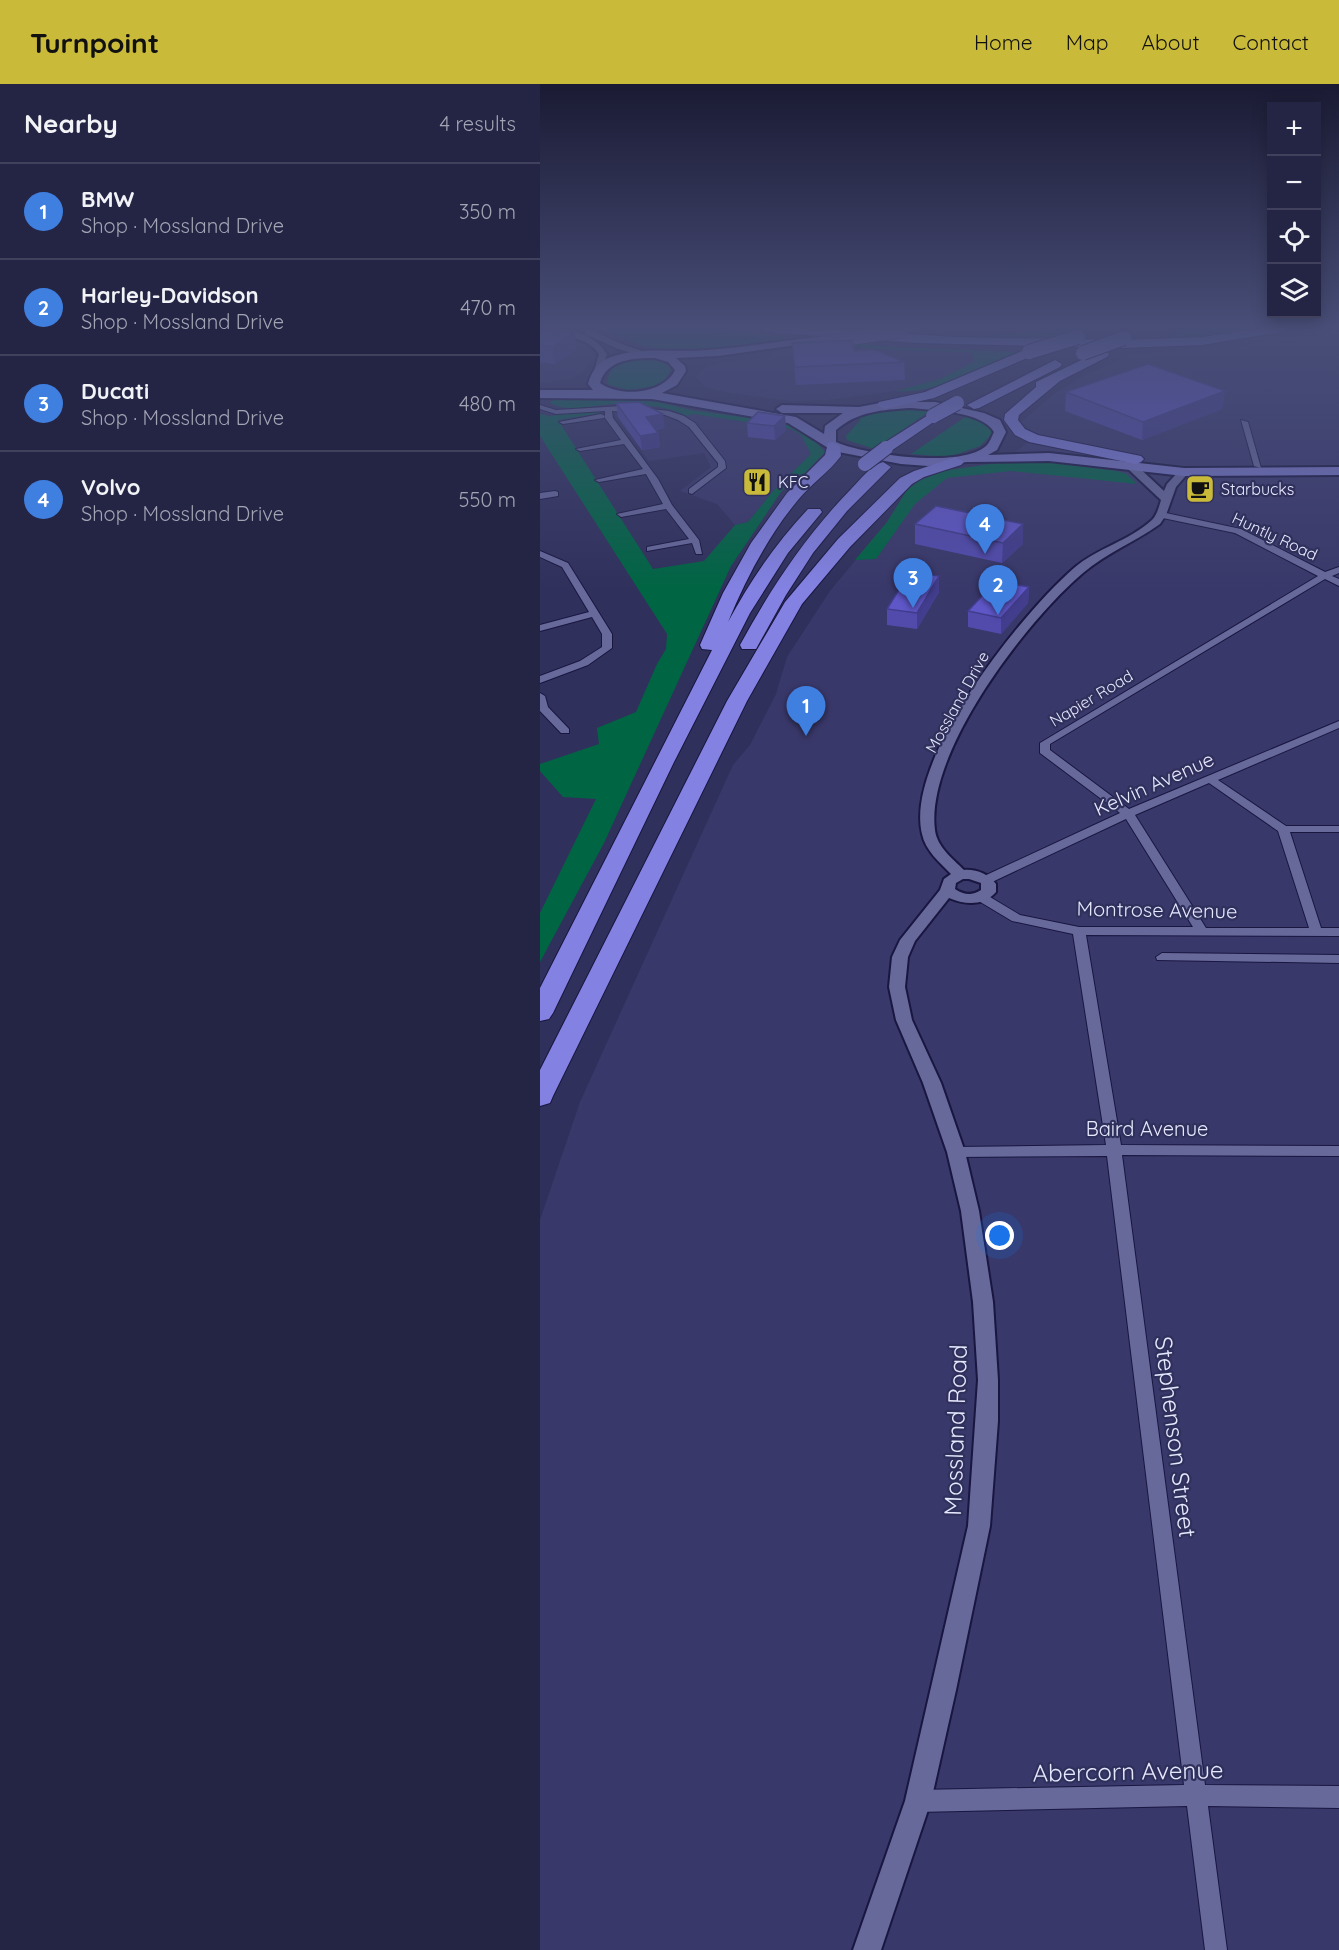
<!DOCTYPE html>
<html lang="en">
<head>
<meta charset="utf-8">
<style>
  :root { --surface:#242445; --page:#303050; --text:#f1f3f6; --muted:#a3a4b3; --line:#41415e; --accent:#caba3a }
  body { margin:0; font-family:Quicksand,sans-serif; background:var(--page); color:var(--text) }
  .controls { position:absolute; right:18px; top:18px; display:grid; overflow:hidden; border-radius:0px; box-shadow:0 3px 15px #0003 }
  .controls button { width:54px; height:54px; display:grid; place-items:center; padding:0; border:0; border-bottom:2px solid var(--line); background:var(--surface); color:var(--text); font:30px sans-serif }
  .you { position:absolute; left:460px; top:1152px; width:21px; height:21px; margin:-15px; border:4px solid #fff; border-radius:50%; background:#1a73e8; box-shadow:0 0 0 9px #1a73e833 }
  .badge { display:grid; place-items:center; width:39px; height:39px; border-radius:50%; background:var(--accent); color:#fff; font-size:20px; font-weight:700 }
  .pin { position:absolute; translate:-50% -50px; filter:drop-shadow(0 2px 3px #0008) }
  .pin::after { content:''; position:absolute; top:32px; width:21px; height:18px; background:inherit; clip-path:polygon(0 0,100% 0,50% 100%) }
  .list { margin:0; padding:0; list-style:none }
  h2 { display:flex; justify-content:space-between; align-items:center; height:78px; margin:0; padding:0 24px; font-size:26px }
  h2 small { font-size:20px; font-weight:400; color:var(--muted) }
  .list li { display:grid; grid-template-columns:39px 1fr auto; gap:18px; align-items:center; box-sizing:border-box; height:96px; padding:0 24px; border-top:2px solid var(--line) }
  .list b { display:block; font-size:22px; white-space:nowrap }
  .list p { margin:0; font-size:20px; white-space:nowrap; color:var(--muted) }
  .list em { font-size:20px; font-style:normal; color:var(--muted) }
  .icon { flex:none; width:33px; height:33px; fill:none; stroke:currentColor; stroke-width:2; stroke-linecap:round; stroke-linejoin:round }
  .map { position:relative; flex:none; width:799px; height:1866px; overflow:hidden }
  header { display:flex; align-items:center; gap:36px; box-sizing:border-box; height:84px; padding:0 30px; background:var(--accent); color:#111 }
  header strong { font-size:28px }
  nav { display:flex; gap:33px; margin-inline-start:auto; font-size:21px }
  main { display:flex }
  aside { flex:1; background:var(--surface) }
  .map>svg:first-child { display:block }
</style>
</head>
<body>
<header>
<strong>Turnpoint</strong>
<nav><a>Home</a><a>Map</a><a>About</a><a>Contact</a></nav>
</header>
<main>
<aside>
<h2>Nearby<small>4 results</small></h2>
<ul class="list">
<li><span class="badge" style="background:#3f7fe0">1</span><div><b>BMW</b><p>Shop · Mossland Drive</p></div><em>350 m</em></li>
<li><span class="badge" style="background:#3f7fe0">2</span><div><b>Harley-Davidson</b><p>Shop · Mossland Drive</p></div><em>470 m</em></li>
<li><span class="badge" style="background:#3f7fe0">3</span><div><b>Ducati</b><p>Shop · Mossland Drive</p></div><em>480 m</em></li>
<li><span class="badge" style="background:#3f7fe0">4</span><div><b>Volvo</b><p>Shop · Mossland Drive</p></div><em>550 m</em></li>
</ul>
</aside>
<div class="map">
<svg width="799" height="1866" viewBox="0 0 799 1866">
  <rect width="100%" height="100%" fill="#30305c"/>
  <!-- built -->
  <g fill="#39386a">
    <path d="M799,244v1622h-799v-730l40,-118 153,-337 17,-20 26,-51 11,-37 43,-66 57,-69 20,-32 12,-9 24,-10 61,-9 32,-27 -15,-13 33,-28 31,-19 39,-17 5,-5 24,1v-2l88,-6z"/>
    <path d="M0,247l46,14 8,11 -9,14 -15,9 -30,4z"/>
    <path d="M287,261l64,5 80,2 4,9 -35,18 -44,12 -68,9 -37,1 -62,-8 -24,-6 -9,-10 7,-8 18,-6 47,-6 4,-5z"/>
    <path d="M78,326l34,2 24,7 17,-5 98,15 10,6 10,19 -38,37 -25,31 -13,3 -18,-21 -37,-13 31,-24 -7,-14 -55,8 -37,-50z"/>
  </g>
  <!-- green -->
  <g fill="#006543">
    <path d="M58,244h108l87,10c-48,8 -104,22 -152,7 -15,-5 -29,-12 -43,-17z"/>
    <path d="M521,244h29l-35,11 -101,-1 76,-5z"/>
    <path d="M646,244h71c-19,3 -73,16 -88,6z"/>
    <path d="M304,258l53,5 121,5c-38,16 -80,42 -122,39l44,-12 35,-18 -4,-9 -80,-2 -64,-5z"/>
    <path d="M103,274l17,3 9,5 2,4 -10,15 -33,5 -21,-6c2,-21 18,-24 36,-26z"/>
    <path d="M27,312l91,6 33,8 102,14 9,3 23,25 -22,23 -11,5 -11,12 -50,74 -127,277 -64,119v-49l56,-114 -33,-2 -23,-26v-7l59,-20 -2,-16 39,-16 21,-48 9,-15 1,-15 -127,-198v-22l9,2 47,-5 5,2 -43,7 95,149 51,-8 31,-36 13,-3 25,-31 38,-37 -10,-19 -10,-6 -98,-15 -6,2c-22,-11 -49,-12 -73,-12 -19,1 -49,10 -65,-2z"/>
    <path d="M359,322l34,3 -59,40 -27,-9 -1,-4 15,-17 -3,-1 10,-6z"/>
    <path d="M428,331l13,3 11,9 1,6 -13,13 -31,11 -38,-3z"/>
    <path d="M464,378l51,1 62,8 10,3 10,10 -126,-13 -64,7 -32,26 -39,55 -21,1 32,-38 20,-32 12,-9 24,-10z"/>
  </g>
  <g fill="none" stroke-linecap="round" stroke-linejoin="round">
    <!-- minor casing -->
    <g stroke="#191640" stroke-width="2">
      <g id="minor">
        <path d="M0,321l16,5 66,-4 47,5 15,5 11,7 30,38 1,7 -34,26 -3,-1v-4l29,-22v-4l-29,-36 -11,-7 -13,-5 -53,-4 1,7 45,61 14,26 27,35 3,14h-6l-4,-11 -45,8v-4l42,-8 -23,-30 -45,8 -4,-3 46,-10 -17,-30 -47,8 -4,-2 48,-11 -19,-25 -44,7 -4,-2 45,-9 -16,-22v-7l-49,3 -16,-5z"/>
        <path d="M61,330l4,2 -1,2 -41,6 -4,-2z"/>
        <path d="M701,336l7,2 13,46 -7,-2z"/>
        <path d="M15,407l3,1v4l-18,3v-6z"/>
        <path d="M621,428l80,17 84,43 14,-5v6l-7,3 7,3v7l-14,-7 -275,165v6l79,59 210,-88v7l-121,52 68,46h53v6h-49l31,96h18v8l-253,-1 35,210 218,1v10l-217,-1 83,630 134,1v22l-131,-2 19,144h-22l-18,-144 -269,6 -7,-4 -4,-7 4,-7 7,-4 266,-5 -77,-629 -151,1 -5,-1 -2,-4 2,-4 5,-1 150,-2 -33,-211 -61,-13 -35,-21 -2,-3 2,-3h8l35,21 59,12h114l-67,-108 -136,64h-8l-2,-3 2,-3 138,-64 -80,-60v-10l278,-167 -83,-43 -77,-16v-4zM669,699l69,48 31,97h-103l-71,-113z"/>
        <path d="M0,467l28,12 44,71v14l-24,17 -48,18v-7l40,-15 22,-14v-13l-10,-17 -52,14v-6l49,-13 -27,-45 -22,-10z"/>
        <path d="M0,609l5,3 3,11 21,22v4h-8l-21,-22z"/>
        <path d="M622,869l177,2v8l-182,-3 -1,-3z"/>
      </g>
    </g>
    <!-- tertiary casing -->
    <g stroke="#191640" stroke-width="4">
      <g id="tertiary">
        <path d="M0,244c25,0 52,3 67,26l-6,19 -7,-2 5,-17c-14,-21 -41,-15 -59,-26z"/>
        <path d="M45,246h6l33,15 30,10 -4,3 -32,-9 -33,-15z"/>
        <path d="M587,380h8l29,27 3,-7 13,-14 9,2 -13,15 -10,28 -6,9c-25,18 -54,29 -77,49 -57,48 -158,180 -148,257 2,17 18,29 29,40 12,-1 25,4 32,14v8c-12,14 -31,13 -47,6l-34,43 -7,16 -3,30 7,33 29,63 24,69 14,59 14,91 5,78v41l-8,105 -34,164 -25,111 -50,149h-28l52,-149 63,-275 10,-146 -5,-78 -12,-91 -14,-59 -24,-69 -27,-63 -7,-33 3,-30 8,-17 40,-50 4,-11 7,-5c-11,-11 -26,-24 -29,-40 -18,-74 99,-220 152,-266 23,-20 55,-27 78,-48 5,-5 7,-13 9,-20l-34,-32zM423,795h6l12,4v7c-9,6 -17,5 -26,-1l1,-6z"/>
      </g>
    </g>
    <!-- primary casing -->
    <g stroke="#191640" stroke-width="4">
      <g id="primary">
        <path d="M359,244h24l-21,6 -6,-3z"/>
        <path d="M267,254l6,3 -2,2 -93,13 -42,2 9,8 1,5 -9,14 -15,8 134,24 28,17 1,-8 18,-13h-61l-6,-4 6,-4 77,2 26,-5h50l49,11 16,7 6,12 -9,18 -9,5 61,-2 135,15 155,-1v8l-155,1 -135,-15 -82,1 -39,4 -27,-2 -68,-13 -45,-28 -136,-24 -112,-1v-8h53l-5,-6c3,-12 10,-22 23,-27 31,-11 64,-4 96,-7 33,-2 67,-8 100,-12zM115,274l13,4 7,8c-11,24 -55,28 -75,13 7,-24 34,-25 55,-25zM370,324c22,2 72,3 84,24 -2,4 -4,10 -7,13 -23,24 -122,10 -151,-3v-12c22,-19 46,-20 74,-22z"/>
      </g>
    </g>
    <!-- motorway casing -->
    <g stroke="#191640" stroke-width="2">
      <g id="motorway">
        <path d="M222,244h54l140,9 165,3 81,-3 61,-9h24l-6,4 -79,13 -81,3 -203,-5 -112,-8 -38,-3z"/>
        <path d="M489,264l5,1 2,3 -2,3 -100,43 -50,11 -7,-4 2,-3 46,-10z"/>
        <path d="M562,266l5,1 2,3 -2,3 -47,24 -41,34 -1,5 7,9 13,6 103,21 3,3 -3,3 -5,2 -107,-22 -14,-7 -11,-15 1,-6 31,-27v-5z"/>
        <path d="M515,276l7,4 -2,3 -81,41 -5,1 -7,-4z"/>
        <path d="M393,328l7,4 -2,3 -47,32h-10l-2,-3 2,-3z"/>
        <path d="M293,358l7,4 1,10c-12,16 -30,28 -43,44 -30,36 -52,79 -70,122 22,-41 48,-79 80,-113h12l2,3 -34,41 -38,60 -76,149 -121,251 -4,6 -9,2v-33l172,-338 -10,-1 -2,-4 23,-52 28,-50 36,-50 38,-38 3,-12z"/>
        <path d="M416,373l8,5 -3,3 -37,12 -12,7 -62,63 -48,57 -55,97 -194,395 -3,7 -10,3v-36l187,-369 58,-99 53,-63 62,-61 14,-7z"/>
        <path d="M343,378l8,5 -44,44 -34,42 -27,42 -30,54h-14l-2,-4c31,-57 66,-110 112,-157 8,-8 19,-23 31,-26z"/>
      </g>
    </g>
    <!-- minor -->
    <use href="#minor" fill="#67699a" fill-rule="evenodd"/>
    <!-- tertiary -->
    <use href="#tertiary" fill="#67699a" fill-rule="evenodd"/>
    <!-- primary -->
    <use href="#primary" fill="#7878c6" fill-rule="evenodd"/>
    <!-- motorway -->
    <use href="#motorway" fill="#8382e3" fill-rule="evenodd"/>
    <!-- primary-bridge casing -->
    <g stroke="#191640" stroke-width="14" stroke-linecap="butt">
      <path id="primary-bridge" d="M267,261l95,-14"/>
    </g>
    <!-- motorway-bridge casing -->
    <g stroke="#191640" stroke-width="16" stroke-linecap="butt">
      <g id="motorway-bridge">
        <path d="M489,268l49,-15"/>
        <path d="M543,269l41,-15"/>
        <path d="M393,332l24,-13"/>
        <path d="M325,380l21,-16"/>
      </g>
    </g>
    <!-- primary-bridge -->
    <use href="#primary-bridge" stroke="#7878c6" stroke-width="13"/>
    <!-- motorway-bridge -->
    <use href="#motorway-bridge" stroke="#8382e3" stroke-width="14"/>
  </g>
  <!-- wall -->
  <g fill="#524bac">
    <path d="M0,244l37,21 -22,15 -15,-2z"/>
    <path d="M252,259l62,8 50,11 1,18 -109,5z"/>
    <path d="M685,307l-3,18 -80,31 -77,-29 1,-19z"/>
    <path d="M76,319l49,25 -9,2 2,3 2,14 -18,3 -24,-33z"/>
    <path d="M245,332l1,14 -11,10 -27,-3 -1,-14z"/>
    <path d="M375,440l108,20 -21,19 -87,-19z"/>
    <path d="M489,503l-1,16 -27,31 -33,-7v-16z"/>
    <path d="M399,508l-22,37 -30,-4v-16z"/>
  </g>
  <!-- shaded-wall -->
  <g fill="#423d8c">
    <path d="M34,248l3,17 -22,15 -3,-17z"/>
    <path d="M685,307l-3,18 -80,31 1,-18z"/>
    <path d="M123,330l2,14 -17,3 -2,-14z"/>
    <path d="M245,332l1,14 -11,10 -1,-14z"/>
    <path d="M118,349l2,14 -18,3 -2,-14z"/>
    <path d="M483,440v20l-21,19 1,-20z"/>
    <path d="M399,492v16l-22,37v-16z"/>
    <path d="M489,503l-1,16 -27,31v-16z"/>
  </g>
  <!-- building -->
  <g fill="#5f57c8" stroke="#423d8c" stroke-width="1.5">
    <path d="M0,244l34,4 -22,15 -12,-2z"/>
    <path d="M312,256l2,11 21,-1 29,12 -109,5 -3,-24z"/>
    <path d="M608,280l77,27 -82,31 -77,-30z"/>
    <path d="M99,318l24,12 -17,3 12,16 -18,3 -24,-33z"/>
    <path d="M218,328l27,4 -11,10 -27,-3z"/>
    <path d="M396,422l87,18 -20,19 -88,-19z"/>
    <path d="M370,488l29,4 -22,37 -30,-4z"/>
    <path d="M456,497l33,6 -28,31 -33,-7z"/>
  </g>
  <!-- sky -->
  <linearGradient id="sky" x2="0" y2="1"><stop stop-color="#1a1a33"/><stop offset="0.48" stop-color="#484e78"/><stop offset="1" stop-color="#484e78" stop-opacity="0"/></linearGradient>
  <rect width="799" height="506" fill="url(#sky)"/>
  <!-- icons -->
  <defs>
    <g id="restaurant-square" transform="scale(1.5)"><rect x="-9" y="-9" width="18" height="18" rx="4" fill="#caba3a" stroke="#30305c"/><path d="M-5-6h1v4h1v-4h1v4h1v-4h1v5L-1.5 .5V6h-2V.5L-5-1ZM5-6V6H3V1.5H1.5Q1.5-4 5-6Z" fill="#111"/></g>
    <g id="cafe-square" transform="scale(1.5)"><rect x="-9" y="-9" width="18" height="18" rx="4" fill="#caba3a" stroke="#30305c"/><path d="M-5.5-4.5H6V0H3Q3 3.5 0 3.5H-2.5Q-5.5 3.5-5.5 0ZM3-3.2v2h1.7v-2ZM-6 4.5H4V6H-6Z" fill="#111"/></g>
  </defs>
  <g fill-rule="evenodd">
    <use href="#restaurant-square" x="217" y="398"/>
    <use href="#cafe-square" x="660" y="405"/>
  </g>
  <g text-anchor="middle" stroke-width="4.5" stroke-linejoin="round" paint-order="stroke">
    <!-- far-poi labels -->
    <g font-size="16" fill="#e6e8fe" stroke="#30305c" text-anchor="start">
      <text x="238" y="404">KFC</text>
      <text x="681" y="411">Starbucks</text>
    </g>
    <!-- far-street labels -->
    <g font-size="16" fill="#e6e8fe" stroke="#30305c">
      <text transform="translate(735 452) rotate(25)" y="6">Huntly Road</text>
      <text transform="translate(551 614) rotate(-31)" y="6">Napier Road</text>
      <text transform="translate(417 618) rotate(-61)" y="6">Mossland Drive</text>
    </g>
    <!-- street labels -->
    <g font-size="20" fill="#e6e8fe" stroke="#30305c">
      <text transform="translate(614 700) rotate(-24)" y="7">Kelvin Avenue</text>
      <text transform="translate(617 826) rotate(1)" y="7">Montrose Avenue</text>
      <text x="607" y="1052">Baird Avenue</text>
    </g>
    <!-- near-street labels -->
    <g font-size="24" fill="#e6e8fe" stroke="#30305c">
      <text transform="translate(416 1346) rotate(-88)" y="8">Mossland Road</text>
      <text transform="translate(635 1353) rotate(83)" y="8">Stephenson Street</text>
      <text transform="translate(588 1688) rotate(-1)" y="8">Abercorn Avenue</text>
    </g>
  </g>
</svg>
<div class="controls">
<button>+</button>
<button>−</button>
<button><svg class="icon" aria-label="locate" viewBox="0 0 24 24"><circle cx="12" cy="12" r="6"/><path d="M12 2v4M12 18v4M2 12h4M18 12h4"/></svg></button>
<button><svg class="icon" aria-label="layers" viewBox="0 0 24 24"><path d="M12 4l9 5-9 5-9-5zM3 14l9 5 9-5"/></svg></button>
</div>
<div class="you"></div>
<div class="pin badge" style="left:266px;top:652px;background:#3f7fe0">1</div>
<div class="pin badge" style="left:458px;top:531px;background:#3f7fe0">2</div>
<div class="pin badge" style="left:373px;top:524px;background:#3f7fe0">3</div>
<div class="pin badge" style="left:445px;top:470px;background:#3f7fe0">4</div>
</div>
</main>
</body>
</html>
